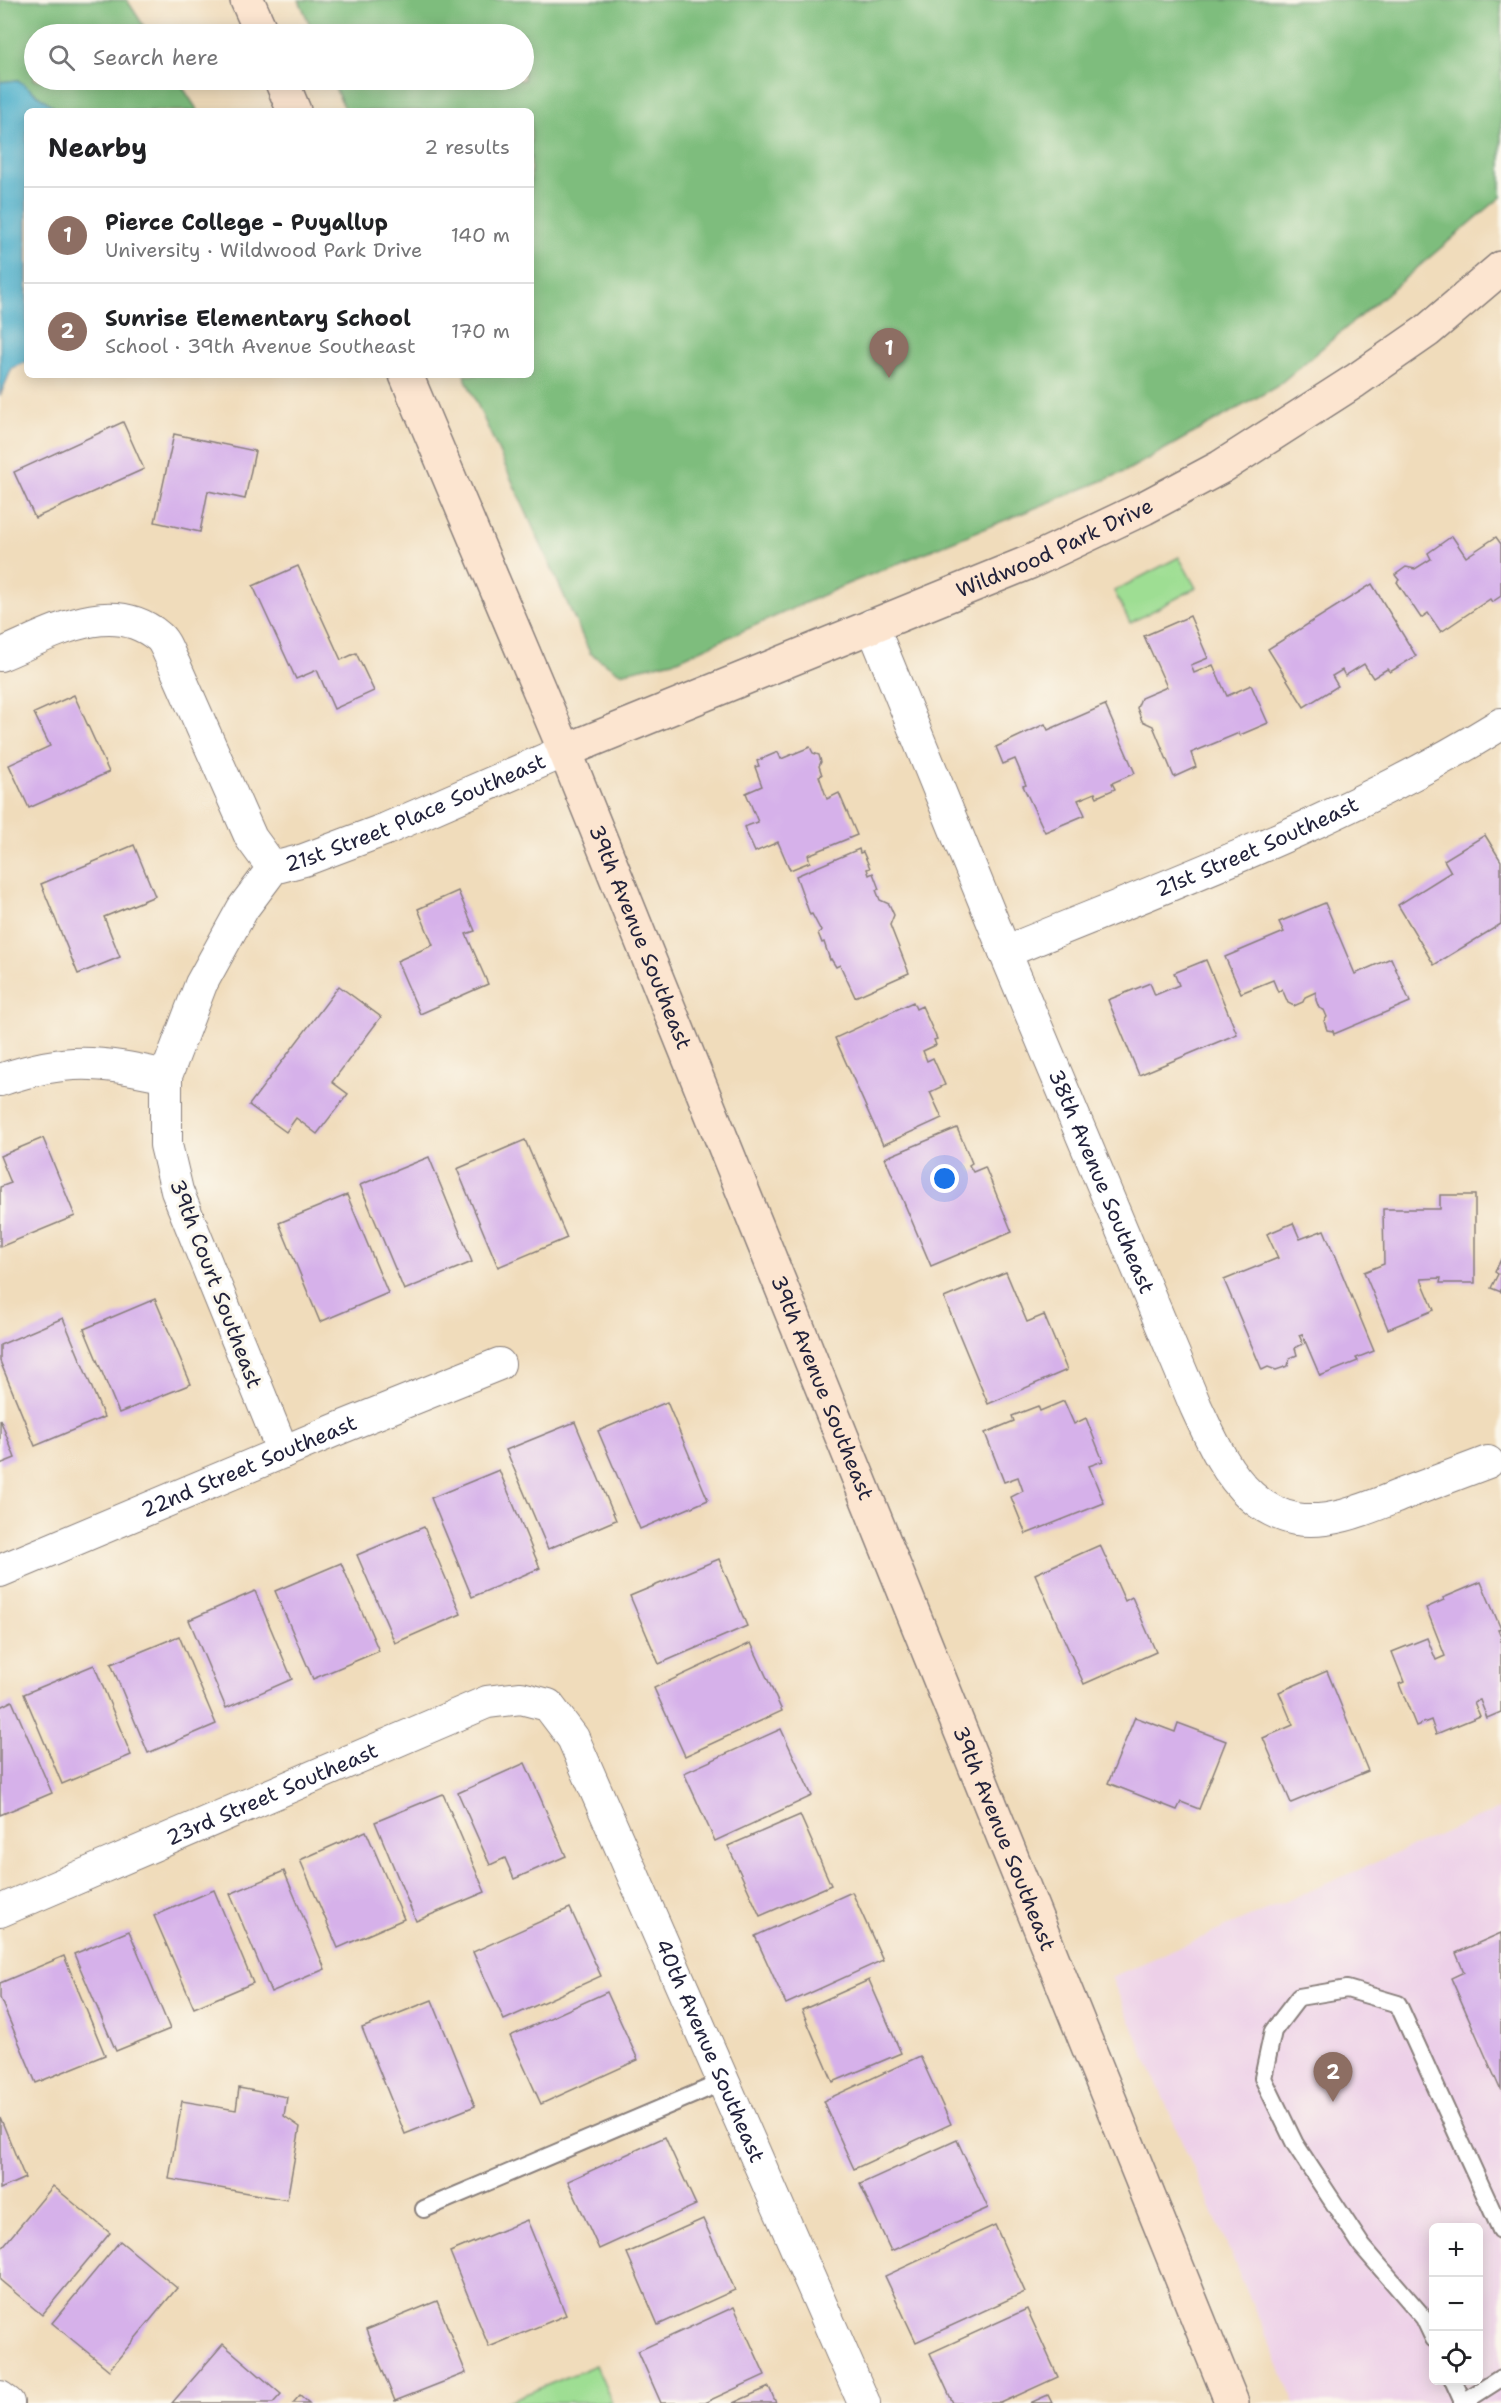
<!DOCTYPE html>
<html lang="en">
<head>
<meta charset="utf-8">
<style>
  :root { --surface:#fff; --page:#f6f6f6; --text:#202124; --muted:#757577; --line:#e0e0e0; --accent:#1f6fb2 }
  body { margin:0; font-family:"Shantell Sans",sans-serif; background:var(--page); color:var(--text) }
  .controls { position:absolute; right:18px; bottom:18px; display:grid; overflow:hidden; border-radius:9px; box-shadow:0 3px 15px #0003 }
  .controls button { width:54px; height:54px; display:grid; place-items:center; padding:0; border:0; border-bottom:2px solid var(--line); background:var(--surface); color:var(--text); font:30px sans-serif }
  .you { position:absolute; left:945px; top:1179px; width:21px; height:21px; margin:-15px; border:4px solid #fff; border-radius:50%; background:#1a73e8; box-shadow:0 0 0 9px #1a73e833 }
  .badge { display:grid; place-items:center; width:39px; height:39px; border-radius:50%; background:var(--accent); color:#fff; font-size:20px; font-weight:700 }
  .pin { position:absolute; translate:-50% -50px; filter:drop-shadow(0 2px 3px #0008) }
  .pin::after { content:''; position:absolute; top:32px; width:21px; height:18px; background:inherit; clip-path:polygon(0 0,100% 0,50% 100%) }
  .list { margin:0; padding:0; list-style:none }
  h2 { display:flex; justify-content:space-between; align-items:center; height:78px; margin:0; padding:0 24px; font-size:26px }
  h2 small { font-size:20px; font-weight:400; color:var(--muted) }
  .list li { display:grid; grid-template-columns:39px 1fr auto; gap:18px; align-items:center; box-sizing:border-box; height:96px; padding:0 24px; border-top:2px solid var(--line) }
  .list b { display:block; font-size:22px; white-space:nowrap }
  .list p { margin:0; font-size:20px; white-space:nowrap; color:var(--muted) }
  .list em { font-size:20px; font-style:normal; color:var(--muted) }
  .icon { flex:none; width:33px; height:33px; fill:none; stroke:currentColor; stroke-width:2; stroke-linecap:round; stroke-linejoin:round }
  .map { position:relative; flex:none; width:1501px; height:2403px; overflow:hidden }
  .search { position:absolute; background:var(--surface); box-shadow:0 3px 15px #0003; left:24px; top:24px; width:510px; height:66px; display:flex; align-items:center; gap:15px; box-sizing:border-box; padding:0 21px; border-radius:33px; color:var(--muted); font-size:22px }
  .panel { position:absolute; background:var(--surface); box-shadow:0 3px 15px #0003; left:24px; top:108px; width:510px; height:270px; border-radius:9px }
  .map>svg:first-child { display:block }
</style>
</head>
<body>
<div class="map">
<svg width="1501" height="2403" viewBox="0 0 1501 2403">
  <rect width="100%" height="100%" fill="#fbf7ec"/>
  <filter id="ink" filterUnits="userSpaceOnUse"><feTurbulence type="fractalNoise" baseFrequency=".0167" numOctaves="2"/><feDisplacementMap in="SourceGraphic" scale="12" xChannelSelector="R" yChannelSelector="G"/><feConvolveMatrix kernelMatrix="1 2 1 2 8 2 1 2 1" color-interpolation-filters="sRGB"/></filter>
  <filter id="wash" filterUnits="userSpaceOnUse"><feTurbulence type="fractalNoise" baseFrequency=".008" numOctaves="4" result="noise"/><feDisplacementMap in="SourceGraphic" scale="24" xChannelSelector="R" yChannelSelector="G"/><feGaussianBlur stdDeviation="1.35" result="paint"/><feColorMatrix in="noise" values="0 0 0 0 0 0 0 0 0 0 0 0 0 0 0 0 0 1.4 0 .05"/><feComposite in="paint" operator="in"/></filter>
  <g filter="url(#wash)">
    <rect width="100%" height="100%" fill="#f0dcbb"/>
    <!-- built -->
    <path fill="#edd0e8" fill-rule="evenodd" d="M1501,1808v595h-206l-184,-426zM1434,2228h44v152h-44z"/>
    <!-- green -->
    <g fill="#9ede93" stroke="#608067" stroke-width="1.5">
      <path d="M1179,557l17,31 -66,35 -16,-32z"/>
      <path d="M596,2365l16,38h-108z"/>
    </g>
    <!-- forest -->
    <g fill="#7ebd7d" stroke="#50705c" stroke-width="1.5">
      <path d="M0,0h127l22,34h-115v46h144l20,31h-139l-41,-31 -18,2z"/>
      <path d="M299,0h1202v197l-225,190 -152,85 -279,113 -167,75 -58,13 -30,-20 -126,-278h67v-264h-186l-13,-31h192v-46h-210z"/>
    </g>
    <!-- water -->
    <path fill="#4aaeca" stroke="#366882" stroke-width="1.5" d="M18,80l41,31h-32v251l-15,6 -12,28v-314z"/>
    <g id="blocks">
      <!-- building -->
      <g fill="#d6b1ea">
        <path d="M123,422l21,47 -109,49 -21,-46z"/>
        <path d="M174,434l81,17 -10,48 -37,-8 -8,41 -45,-10z"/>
        <path d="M1452,536l14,21 30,-20 5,7v52l-9,6 -2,-3 -49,33 -13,-19 -7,5 -24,-36 2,-2 -4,-5 11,-8 9,2 16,-10 -3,-6z"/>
        <path d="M298,566l43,94 15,-7 18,38 -40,18 -17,-39 -21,9 -43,-93z"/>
        <path d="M1372,584l44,72 -26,16 -3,-3 -14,9 -9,-14 -19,12 -3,-6 -10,6 6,10 -34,21 -36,-58z"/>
        <path d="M1190,616l18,42 -17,7 3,8 19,-8 14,31 24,-11 17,38 -28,12 -1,-2 -48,20 5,14 -22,10 -21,-51 -11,-5 -5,-13 4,-10 26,-11 -23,-51z"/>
        <path d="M74,695l35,77 -80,36 -20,-43 41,-19 -16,-33z"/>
        <path d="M1105,705l30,68 -23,10 3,6 -18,8 -2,-4 -17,7 7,15 -40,17 -22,-46 3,-1 -11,-26 -12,5 -7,-17 49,-23 3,6z"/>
        <path d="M810,747l3,6 6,2 2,7 -2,4 3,9 -3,1 8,23 12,-6 18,42 -49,20 2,7 -20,8 -12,-28 -23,10 -11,-25 14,-5 -12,-29 16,-7 -7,-19 4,-1 -2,-5 21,-9 3,7z"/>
        <path d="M1485,835l16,26v63l-67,41 -36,-60 53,-33 -7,-12z"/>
        <path d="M134,845l21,51 -51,21 16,40 -42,17 -37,-90z"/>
        <path d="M859,849l1,4 3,-1 7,16 -3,1 2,6 4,-2 6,16 -3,1 4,10 9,4 5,11 -4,10 19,48 -54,24 -15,-32 -4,2 -5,-8 -1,1 -6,-18 -2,1 -4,-10 3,-2 -9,-17 -2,1 -14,-39z"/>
        <path d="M458,891l17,40 -9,3 22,50 -68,30 -23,-53 36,-16 -15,-36z"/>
        <path d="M1325,903l30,71 36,-16 19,44 -76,32 -1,-3 -6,-1 -3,-9 3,-4 -3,-7 -5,-2 -3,-8v-8l-11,5 -2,5 -9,4 -6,-3 -6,-14 -4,3 -5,-12 -32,13 -16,-36 59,-25 -5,-10z"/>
        <path d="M1206,960l31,74 -98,41 -31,-75 42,-17 5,12 24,-10 -5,-12z"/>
        <path d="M339,986l42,31 -49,65 16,12 -31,40 -21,-16 -10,14 -37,-27z"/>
        <path d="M913,1002l3,7 6,-3 15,33 -3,1 2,5 -13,6 4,10 6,-3 12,27 -15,7 12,26 -59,27 -48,-107z"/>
        <path d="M957,1128l15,35 -3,2 4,7 12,-5 27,65 -81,34 -46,-108z"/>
        <path d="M43,1138l32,78 -75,31v-60l11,-4 -11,-27z"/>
        <path d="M525,1140l42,98 -69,29 -41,-98z"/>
        <path d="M429,1157l43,105 -68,28 -44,-105z"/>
        <path d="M347,1195l41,98 -68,29 -41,-99z"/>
        <path d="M1440,1195h35v88h-35l1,-5 -20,1 13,31 -46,19 -24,-57 20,-8 -1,-55h57z"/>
        <path d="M1293,1223l7,16 24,-9 50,121 -18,7 2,3 -38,15 -18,-42 -3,1 4,9 -8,4 2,7 -7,3 -2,8 -12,4 -8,-3 -6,3 -38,-90 54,-22 -11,-24z"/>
        <path d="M1501,1259v33l-10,-4 7,-14 -3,-2z"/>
        <path d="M1006,1272l21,50 17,-7 23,55 -79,34 -44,-106z"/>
        <path d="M155,1299l36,85 -72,29 -35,-84z"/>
        <path d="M63,1318l41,99 -69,29 -35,-85v-16z"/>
        <path d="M1064,1401l10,23 12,-6 17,43 -14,5 15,37 -78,31 -15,-37 12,-6 -5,-14 -14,5 -19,-49 29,-12 -2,-5 26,-10 2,5z"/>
        <path d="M667,1402l41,98 -68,29 -42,-98z"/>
        <path d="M0,1419l15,39 -15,6z"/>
        <path d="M575,1422l41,98 -68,29 -42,-99z"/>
        <path d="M499,1470l41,98 -68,29 -41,-99z"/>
        <path d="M424,1527l37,87 -66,29 -38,-88z"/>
        <path d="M1100,1545l25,56 7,-4 24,55 -72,32 -49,-110z"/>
        <path d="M719,1559l28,67 -88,38 -29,-68z"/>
        <path d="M341,1563l38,88 -66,28 -38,-88z"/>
        <path d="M1481,1582l20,47 -3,1 3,7v75l-14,6 -7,-18 -6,2 6,14 -44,18 -5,-14 -15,6 -17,-42 5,-2 -12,-30 35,-14 9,22 9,-4 -19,-48 18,-8 -1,-2z"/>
        <path d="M255,1591l37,88 -66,29 -37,-88z"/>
        <path d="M179,1636l37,88 -68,29 -37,-89z"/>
        <path d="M751,1643l31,68 -97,45 -31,-68z"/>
        <path d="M94,1665l37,90 -69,29 -38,-90z"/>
        <path d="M1327,1671l41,100 -77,32 -28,-65 30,-13 -14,-33z"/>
        <path d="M12,1701l40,92 -52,22v-108z"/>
        <path d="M1135,1717l40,15 3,-9 48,18 -27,68 -18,-7 -4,8 -69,-27z"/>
        <path d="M781,1729l31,67 -97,45 -31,-68z"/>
        <path d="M525,1763l41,93 -52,23 -9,-21 -15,7 -32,-72z"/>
        <path d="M443,1794l42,98 -69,29 -41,-99z"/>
        <path d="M800,1815l31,70 -71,31 -32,-70z"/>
        <path d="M366,1831l38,88 -66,29 -38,-88z"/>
        <path d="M284,1871l41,98 -54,23 -41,-98z"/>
        <path d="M214,1890l39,93 -59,25 -40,-92z"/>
        <path d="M852,1892l31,68 -97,44 -31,-68z"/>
        <path d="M570,1908l31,68 -97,44 -31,-68z"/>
        <path d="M129,1931l41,98 -54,22 -42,-97z"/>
        <path d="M1501,1933v158l-50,-113 13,-6 -8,-19z"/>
        <path d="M64,1956l41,99 -69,28 -36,-85v-15z"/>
        <path d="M869,1980l32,73 -68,29 -31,-72z"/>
        <path d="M607,1992l31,68 -97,44 -31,-68z"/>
        <path d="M432,2000l43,106 -70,28 -43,-106z"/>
        <path d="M920,2056l31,68 -97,45 -31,-68z"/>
        <path d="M239,2088l48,9 -3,19 16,11 -13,73 -118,-21 13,-78 54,9z"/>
        <path d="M0,2117l25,61 -25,11z"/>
        <path d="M665,2137l31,68 -97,44 -31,-68z"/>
        <path d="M957,2140l31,68 -97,43 -31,-67z"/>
        <path d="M53,2186l57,47 -68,82 -42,-35v-30z"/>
        <path d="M703,2219l32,71 -77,35 -31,-72z"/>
        <path d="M527,2220l39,95 -77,32 -39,-95z"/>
        <path d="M995,2225l30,67 -109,50 -31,-66z"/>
        <path d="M120,2241l57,47 -68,82 -57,-47z"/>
        <path d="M437,2301l29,72 -71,28 -29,-71z"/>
        <path d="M734,2307l31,68 -61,28h-43l-23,-52z"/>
        <path d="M1027,2309l31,68 -57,26h-48l-23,-50z"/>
        <path d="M223,2344l58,50 -8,9h-101z"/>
        <path d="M769,2387l7,16h-43z"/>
        <path d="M300,2395l9,8h-16z"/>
        <path d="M1048,2395l4,8h-22z"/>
      </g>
    </g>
  </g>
  <g filter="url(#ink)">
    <use href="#blocks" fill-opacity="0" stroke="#897f7b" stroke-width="1.5"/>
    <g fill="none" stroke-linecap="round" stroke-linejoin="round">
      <!-- lane casing -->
      <g stroke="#897f7b" stroke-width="20">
        <g id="lane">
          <path d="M424,2209l299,-127"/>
          <path d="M1434,2339l-10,-21 -62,-72 -67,-102 -32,-66 10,-47 26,-34 48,-8 51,15 103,226"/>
          <path d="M1453,2380l10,22"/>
          <path d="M1462,2403l39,-25"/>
        </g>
      </g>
      <!-- street casing -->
      <g stroke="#897f7b" stroke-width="34">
        <g id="street">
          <path id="s1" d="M872,625l133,327 191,455c15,32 29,65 55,89 12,11 29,20 45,23 37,6 76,-13 110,-26 27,-10 55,-21 82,-31"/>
          <path d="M0,655c47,-19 110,-59 158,-19 7,5 11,19 16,28l77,174 22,30"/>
          <path id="s2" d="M1005,952c168,-69 341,-132 496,-228"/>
          <path d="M0,1080c67,-23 98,-19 166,-4"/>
          <path id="s3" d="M283,1452l-106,-261 -11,-46v-69l35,-92 42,-76 30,-40 31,-8 82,-31 179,-78"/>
          <path id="s4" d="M0,1571l340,-143 159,-64"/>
          <path id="s5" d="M0,1911l487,-209 34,-4 27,7 25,33 291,665"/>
          <path d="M0,2397l8,6"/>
        </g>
      </g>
      <!-- secondary casing -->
      <g stroke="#897f7b" stroke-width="36">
        <g id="secondary">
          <path d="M247,0l15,34"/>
          <path d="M281,80l13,31"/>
          <path id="s6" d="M406,375l159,376 667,1652"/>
          <path id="s7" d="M565,751l465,-189 114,-54 77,-41 134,-86 72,-50 74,-63"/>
        </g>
      </g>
      <!-- lane -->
      <use href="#lane" stroke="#fff" stroke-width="16"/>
      <!-- street -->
      <use href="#street" stroke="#fff" stroke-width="32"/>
      <!-- secondary -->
      <use href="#secondary" stroke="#fce5d0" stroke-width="33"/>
    </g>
  </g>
  <g text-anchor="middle" stroke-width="6" stroke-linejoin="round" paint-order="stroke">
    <!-- street labels -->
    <g font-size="21" fill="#22223b" stroke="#fbf7ec">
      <text dy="7" stroke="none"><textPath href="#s7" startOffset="530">Wildwood Park Drive</textPath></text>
      <text dy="7" stroke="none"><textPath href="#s3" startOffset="786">21st Street Place Southeast</textPath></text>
      <text dy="7" stroke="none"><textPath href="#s2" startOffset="273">21st Street Southeast</textPath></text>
      <text dy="7" stroke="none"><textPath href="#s6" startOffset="609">39th Avenue Southeast</textPath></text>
      <text dy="7" stroke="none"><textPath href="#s1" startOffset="602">38th Avenue Southeast</textPath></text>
      <text transform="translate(216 1284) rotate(69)" y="7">39th Court Southeast</text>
      <text dy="7" stroke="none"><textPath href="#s6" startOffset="1095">39th Avenue Southeast</textPath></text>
      <text dy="7" stroke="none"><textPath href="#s4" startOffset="270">22nd Street Southeast</textPath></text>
      <text dy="7" stroke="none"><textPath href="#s5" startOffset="296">23rd Street Southeast</textPath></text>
      <text dy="7" stroke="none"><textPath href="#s6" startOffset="1581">39th Avenue Southeast</textPath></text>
      <text dy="7" stroke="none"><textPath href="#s5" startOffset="975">40th Avenue Southeast</textPath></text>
    </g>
  </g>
</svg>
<div class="controls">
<button>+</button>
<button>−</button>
<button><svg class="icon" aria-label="locate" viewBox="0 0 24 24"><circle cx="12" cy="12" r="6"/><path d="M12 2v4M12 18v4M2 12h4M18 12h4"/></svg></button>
</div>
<div class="you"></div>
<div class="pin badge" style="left:889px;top:378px;background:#8d6e63">1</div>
<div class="pin badge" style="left:1333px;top:2102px;background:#8d6e63">2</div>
<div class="search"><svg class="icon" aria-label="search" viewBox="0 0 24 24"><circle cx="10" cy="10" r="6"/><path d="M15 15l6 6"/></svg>Search here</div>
<section class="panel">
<h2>Nearby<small>2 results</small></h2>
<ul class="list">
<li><span class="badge" style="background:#8d6e63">1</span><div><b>Pierce College - Puyallup</b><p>University · Wildwood Park Drive</p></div><em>140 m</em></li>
<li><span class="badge" style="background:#8d6e63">2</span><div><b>Sunrise Elementary School</b><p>School · 39th Avenue Southeast</p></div><em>170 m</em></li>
</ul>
</section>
</div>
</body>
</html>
